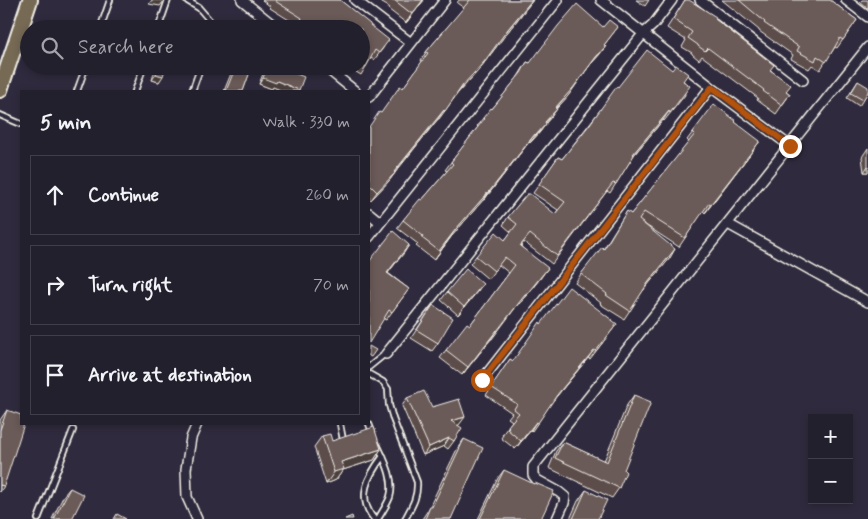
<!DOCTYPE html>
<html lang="en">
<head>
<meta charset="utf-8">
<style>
  :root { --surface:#23202e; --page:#2b2836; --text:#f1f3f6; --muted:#a3a3aa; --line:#403e4a }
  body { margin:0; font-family:Mynerve,sans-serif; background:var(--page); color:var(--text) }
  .controls { position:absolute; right:15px; bottom:15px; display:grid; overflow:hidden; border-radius:0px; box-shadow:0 2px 8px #0003 }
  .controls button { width:45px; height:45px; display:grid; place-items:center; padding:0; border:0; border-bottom:1px solid var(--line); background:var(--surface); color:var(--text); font:25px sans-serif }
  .stop { position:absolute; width:15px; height:15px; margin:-11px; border:4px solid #b45309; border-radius:50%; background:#fff }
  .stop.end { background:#b45309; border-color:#fff; box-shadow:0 1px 5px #0008 }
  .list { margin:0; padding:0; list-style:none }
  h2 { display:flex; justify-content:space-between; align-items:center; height:65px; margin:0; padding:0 20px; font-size:21px }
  h2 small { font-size:16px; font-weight:400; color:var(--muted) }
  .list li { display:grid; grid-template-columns:32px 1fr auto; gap:15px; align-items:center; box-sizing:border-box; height:80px; margin:0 10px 10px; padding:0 10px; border:1px solid var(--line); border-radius:0px }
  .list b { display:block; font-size:19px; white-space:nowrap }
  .list em { font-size:16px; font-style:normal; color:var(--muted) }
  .icon { flex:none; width:28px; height:28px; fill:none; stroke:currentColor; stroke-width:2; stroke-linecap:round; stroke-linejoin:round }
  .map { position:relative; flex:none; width:868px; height:519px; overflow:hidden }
  .search { position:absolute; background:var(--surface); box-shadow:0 2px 8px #0003; left:20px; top:20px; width:350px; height:55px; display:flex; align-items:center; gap:12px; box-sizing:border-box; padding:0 18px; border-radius:28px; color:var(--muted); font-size:19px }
  .panel { position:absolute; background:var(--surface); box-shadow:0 2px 8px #0003; left:20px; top:90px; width:350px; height:335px; border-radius:0px }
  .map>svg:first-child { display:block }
</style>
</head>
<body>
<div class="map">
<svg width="868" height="519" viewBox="0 0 868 519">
  <rect width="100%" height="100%" fill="#2f2a3d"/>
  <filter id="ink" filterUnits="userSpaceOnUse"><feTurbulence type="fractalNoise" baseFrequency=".02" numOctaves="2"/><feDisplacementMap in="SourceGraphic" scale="10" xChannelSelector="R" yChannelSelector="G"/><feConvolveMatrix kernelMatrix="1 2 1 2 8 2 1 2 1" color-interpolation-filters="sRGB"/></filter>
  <g filter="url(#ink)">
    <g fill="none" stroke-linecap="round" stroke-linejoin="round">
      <!-- service casing -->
      <g stroke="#f4f1e8" stroke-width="8">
        <g id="service">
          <path d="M186,0l13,8 12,14v7"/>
          <path d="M100,29l10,-29"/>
          <path d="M158,29l10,-29"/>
          <path d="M77,91l9,-25"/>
          <path d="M135,91l9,-25"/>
          <path d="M192,91l9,-25"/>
          <path d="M0,115l21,9"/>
          <path d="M369,367l16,-13"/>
          <path d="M369,374l14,8 5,7 1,16 4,14 24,63c1,15 -5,24 -12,37"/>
          <path d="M340,424l3,16"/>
          <path d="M369,424l3,8"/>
          <path d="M38,519l35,-89"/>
          <path d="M374,519c-18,-22 -6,-43 9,-63"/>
          <path d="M378,519c4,-7 9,-14 12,-22 5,-17 -5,-36 -12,-51"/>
        </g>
      </g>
      <!-- minor casing -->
      <g stroke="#f4f1e8" stroke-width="12">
        <g id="minor">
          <path d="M242,0l36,29"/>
          <path d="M355,0l56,43"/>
          <path d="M601,0l110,87 79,59"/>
          <path d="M700,0l103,80"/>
          <path d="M846,0l22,17"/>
          <path d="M324,66l31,25"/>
          <path d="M369,97l76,-97"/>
          <path d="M369,213l11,9"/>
          <path d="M728,224l140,78"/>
          <path d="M369,237l189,-237"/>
          <path d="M386,354l257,-320 10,-9 19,-25"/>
          <path d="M482,380l229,-293"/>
          <path d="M197,424l-6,14 -5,31 1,28 10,22"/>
          <path d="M557,519l7,-16 1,-6 -6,-5 -22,-12 -4,-5v-8l335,-420"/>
        </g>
      </g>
      <!-- primary casing -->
      <g stroke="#f4f1e8" stroke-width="18">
        <path id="primary" d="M0,90l30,-90"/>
      </g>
      <!-- service -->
      <use href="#service" stroke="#2f2a3d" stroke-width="4.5"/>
      <!-- minor -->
      <use href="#minor" stroke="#2f2a3d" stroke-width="9"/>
      <!-- primary -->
      <use href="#primary" stroke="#766a54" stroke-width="14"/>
    </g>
    <!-- wall -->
    <g fill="#5c4d4c" stroke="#f4f1e8">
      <path d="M262,0h78l30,25 14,22 -10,13 -3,-2 -10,17 -15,-9h15v-37h-61l-4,-3 1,-1 -27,-17 1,-1z"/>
      <path d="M377,0h47l-18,23 -18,-14 1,-2z"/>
      <path d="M459,0h74l-30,38 -25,33 -20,22 -19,26h-1l-43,54 -6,8 -18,19 -2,-2v-71l34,-39 19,-26 -1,-2 5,-8 38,-44 -7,-5z"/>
      <path d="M636,0h13l-4,6z"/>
      <path d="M685,0l30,19 56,51 15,21 4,3 -14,20 -19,-14 1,-2 -56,-42 -3,4 -7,-6v-1l-10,-6 4,-7 -19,-12z"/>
      <path d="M722,0h108l27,20 -20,28 -2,-1 -15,23 -8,-5 -3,4 -18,-10 2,-4 -34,-24v-1z"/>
      <path d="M862,0h6v9l-8,-7z"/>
      <path d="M603,27h15l-14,18 -4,9 -10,11 -22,31 -12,13 -5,8 -5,6 -6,9 -10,11 -1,-1 -45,58h-1l-32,37 -17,23 -18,-14 2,-2 -21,-16 6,-8 19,-20 25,-29 -2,-1 6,-8 27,-35 -1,-1 6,-8 9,-9 25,-31 10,-16 3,1z"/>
      <path d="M156,66h10l-7,16 -7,-2z"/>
      <path d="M234,66h18l-9,25h-19z"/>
      <path d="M266,66h17l-1,2 17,22 -1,1h-15l-10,-4 -1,2 -13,-5z"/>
      <path d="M684,81l1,14 -21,26 -1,-1 -29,35 -24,38 -3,-2 -55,73 -28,-22 -3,4 21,30 -22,28 -1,-1 -27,36h-1l-29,36 -22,-17 6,-8 24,-25 39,-52 -10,-8 -11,14 -18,-15 6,-8 29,-16 6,-8 -8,-7 5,-8 47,-3 3,-4 -25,-17 25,-36 4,2 56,-72z"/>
      <path d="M858,81l10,11 -9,14 -12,-8z"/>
      <path d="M735,122l19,27 -49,64 -2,-2 -24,36 -38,-25 29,36 -26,31 -20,30 -24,-15 1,-1 -26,-20 6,-9 23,-26 23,-37 4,3 58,-72 -2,-2 6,-8z"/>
      <path d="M868,148v24h-4l-2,-15z"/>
      <path d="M409,245l-21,28 21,16 -23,31 -2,-1 -15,-57z"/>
      <path d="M483,284l-25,31 -17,-15 6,-8z"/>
      <path d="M433,305l5,38 -6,8 -21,-13z"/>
      <path d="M541,324h76l-27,35 -2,-1 -36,44 -20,29 -1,-1 -16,19 -14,-11 2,-3h-1l10,-14 -4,-3 4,-5 -26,-18 24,-36 3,2z"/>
      <path d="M634,395l-10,75 -5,18 -7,10 -63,-30 7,-17 7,-9 41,19 23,-56z"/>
      <path d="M407,398l52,27h-1l-4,16 -6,8 -4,-3 -21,9 -21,-49z"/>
      <path d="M7,410l-7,82v-72z"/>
      <path d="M322,436l10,5 49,8 -7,11 -31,10 -7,10 -10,4 -12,-37z"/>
      <path d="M464,439l-13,80h-29l6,-9 29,-61z"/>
      <path d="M504,470l37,49h-63l20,-41z"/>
      <path d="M70,488l2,31h-20l12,-24z"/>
      <path d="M586,490l12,29h-28l8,-18z"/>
    </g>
    <!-- shaded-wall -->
    <g fill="#4b3f3e" stroke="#f4f1e8">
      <path d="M152,0h10l2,1 -4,5 -11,-2z"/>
      <path d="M423,0h1l-18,23 6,-9z"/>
      <path d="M532,0h1l-30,38 -25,33 -21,22 6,-8z"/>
      <path d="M606,46l-6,8 -10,11 -22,31 -18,20 46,-59z"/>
      <path d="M156,74l7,2 -4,6 -7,-2z"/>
      <path d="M263,78l14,3 22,9 -1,1h-15l-10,-4 -1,2 -13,-5z"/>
      <path d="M557,109l-6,8 -12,13 6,-8z"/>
      <path d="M444,110l-6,9 -48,59 5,-5 -6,8 -18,19 6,-8z"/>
      <path d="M669,111l-6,9 -36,43 6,-9z"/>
      <path d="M546,124l-6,8 -10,11 6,-8z"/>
      <path d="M535,134l-6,8 -45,58 5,-8z"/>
      <path d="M760,141l-6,8 -49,64 6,-9z"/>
      <path d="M868,166v6h-4z"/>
      <path d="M489,191l-6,9 -32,37 -17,23 22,-31z"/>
      <path d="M409,245l-5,8 -23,28 6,-8z"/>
      <path d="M675,249l-5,9 -28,34 6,-9z"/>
      <path d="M548,268l-6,8 -22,28 6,-9z"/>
      <path d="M483,284l-6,8 -19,23 6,-8z"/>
      <path d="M497,330l-6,9 -29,36 6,-8z"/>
      <path d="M594,350l-6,8 -37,45 6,-8z"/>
      <path d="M465,417l-6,8 -13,4 5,-8z"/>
      <path d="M536,422l-5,8 -16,19 6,-8z"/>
      <path d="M449,438l-5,8 -21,9 6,-8z"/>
      <path d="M381,449l-7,11 -31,10 -7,10 -10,4 15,-22z"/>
      <path d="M0,485l4,1 -4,6z"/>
    </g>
    <!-- building -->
    <g fill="#6b5a58" stroke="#f4f1e8">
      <path d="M276,0h64l30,24v1l19,15 -10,13 -4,-3 -9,17 -5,-2v-36h-44l-16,-10 1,-1 -27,-17z"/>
      <path d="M394,0h29l-11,14z"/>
      <path d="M470,0h62l-24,29 -24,33 -21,23 -18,26 -1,-1 -50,62 1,1 -18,19 -8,-8v-57l10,-15 2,1 19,-27 3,2 25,-35 -2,-1z"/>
      <path d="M685,0h4l27,17 -1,2 59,46 -4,5 21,15 -5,6 4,3 -8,11 -19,-14 1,-1 -56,-42 -3,3 -7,-5v-1l-10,-7 4,-6 -19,-13z"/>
      <path d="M739,0h91l27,20 -14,20 -3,-2 -14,24 -9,-6 -2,5 -18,-10 2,-4 -35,-24 1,-1z"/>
      <path d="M577,4l26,23 6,-7 9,7 -14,18 2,1 -10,11 -23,31 -18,20 2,1 -12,13 1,2 -10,11 -1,-1 -46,58v-1l-33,38 -17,22 -17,-13 1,-2 -20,-16 17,-21 2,1 31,-36 -2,-2 33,-43 -1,-1 8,-10 1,1 29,-36 6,-11 3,1 28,-37z"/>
      <path d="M647,50l25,20 4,-5 12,9 -5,7 7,5 -20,27 -1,-2 -36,43 1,1 -18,29 -3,-1 -56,73 -27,-22 -10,12 28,22 -22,27h-1l-28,36v-1l-29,37 -22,-17 21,-27 3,2 45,-60 -10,-8 -11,14 -18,-15 20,-24 9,8 12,-16 -9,-7 19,-23h3l25,20 10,-12 -26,-18 19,-27 4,2 28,-35 27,-38 1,1z"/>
      <path d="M158,66h8l-3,10 -7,-2z"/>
      <path d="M236,66h16l-9,25h-17z"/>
      <path d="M268,66h15l-1,2 22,9 -5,13 -22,-9 -1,2 -13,-5z"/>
      <path d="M858,81l10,6v5l-5,8 -12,-7z"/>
      <path d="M714,104l22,17 -1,1 25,19 -49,63 -2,-1 -24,35 -41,-26 -5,8 36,29 -27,34 -18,28 -24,-16 1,-1 -26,-20 21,-27 2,2 23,-38 4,3 64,-80 -2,-2z"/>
      <path d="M393,231l16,14 -22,28 22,16 -17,23 -3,-2 -20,33v-81z"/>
      <path d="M466,269l17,15 -19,23 -17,-15z"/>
      <path d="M569,287l48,37 -21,27 -2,-1 -37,45 -19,28 -2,-1 -15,19 -14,-12 2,-2 -1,-1 11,-13 -5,-4 3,-5 -26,-17 19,-28 3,2 27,-39 1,2z"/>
      <path d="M433,305l20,13 -15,25 -21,-13z"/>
      <path d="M369,346l7,4 -5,7 -2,-1z"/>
      <path d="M424,391l8,16 27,-8 6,18 -14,4 11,7 -8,13 -5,-3 -20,9 -22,-49z"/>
      <path d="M634,395l17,7 -27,68 2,2 -7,16 -64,-30 8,-16 44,20z"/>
      <path d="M7,410l14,5v9h3l-20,62 -4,-1v-55z"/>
      <path d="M374,427l7,22 -40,13 3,7 -10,3 -12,-36 8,-2 2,7z"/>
      <path d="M464,439l19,9 -32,71h-26l5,-12h2z"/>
      <path d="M504,470l30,14 1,-1 19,8 -13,28h-61z"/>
      <path d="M70,488l14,7 -12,24h-18z"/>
      <path d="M586,490l21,10 -9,19h-25z"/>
      <path d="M117,514l9,5h-12z"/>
      <path d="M352,516l1,3h-8z"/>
    </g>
  </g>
  <g fill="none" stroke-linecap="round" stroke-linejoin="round" filter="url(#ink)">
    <!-- route -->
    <path stroke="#b45309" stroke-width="6" d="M482,380l230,-293 78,59"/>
  </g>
</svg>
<div class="controls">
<button>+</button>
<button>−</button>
</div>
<div class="stop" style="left:482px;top:380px"></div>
<div class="stop end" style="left:790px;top:146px"></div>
<div class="search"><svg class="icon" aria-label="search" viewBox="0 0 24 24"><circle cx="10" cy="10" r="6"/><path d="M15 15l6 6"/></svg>Search here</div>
<section class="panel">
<h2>5 min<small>Walk · 330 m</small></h2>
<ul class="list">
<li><svg class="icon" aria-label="ahead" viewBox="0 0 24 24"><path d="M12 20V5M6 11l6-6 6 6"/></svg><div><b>Continue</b></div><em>260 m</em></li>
<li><svg class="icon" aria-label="right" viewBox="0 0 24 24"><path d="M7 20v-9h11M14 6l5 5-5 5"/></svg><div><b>Turn right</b></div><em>70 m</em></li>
<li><svg class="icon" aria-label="arrive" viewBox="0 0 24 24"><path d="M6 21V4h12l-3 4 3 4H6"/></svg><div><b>Arrive at destination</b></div></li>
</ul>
</section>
</div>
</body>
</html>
